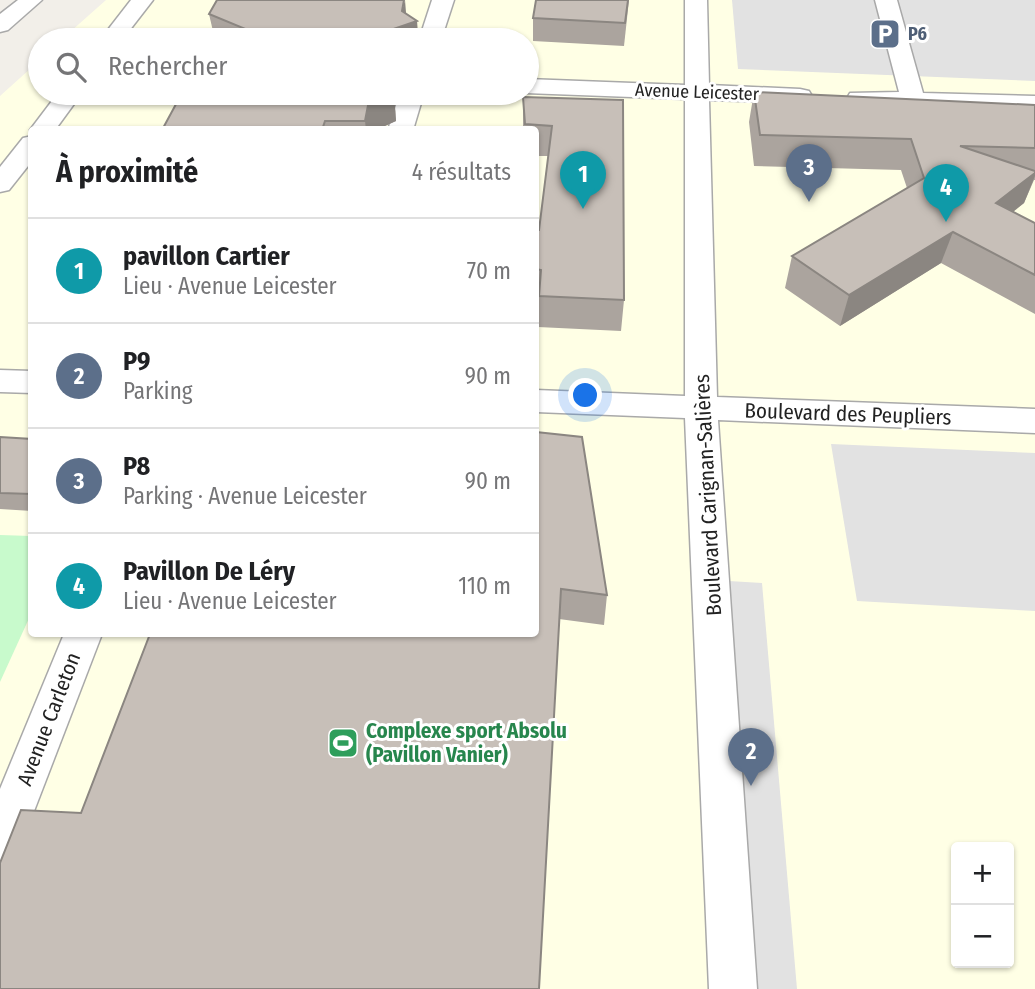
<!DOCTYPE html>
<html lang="fr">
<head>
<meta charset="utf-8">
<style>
  :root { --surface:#fff; --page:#f6f6f6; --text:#202124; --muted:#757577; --line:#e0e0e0; --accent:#0f766e }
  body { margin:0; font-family:"Fira Sans Condensed",sans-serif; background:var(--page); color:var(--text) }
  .controls { position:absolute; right:21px; bottom:21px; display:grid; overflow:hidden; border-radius:7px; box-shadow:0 2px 5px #0004 }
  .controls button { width:63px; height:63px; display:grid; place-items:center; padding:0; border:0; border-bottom:2px solid var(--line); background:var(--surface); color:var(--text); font:35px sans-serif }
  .you { position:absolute; left:586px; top:396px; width:24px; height:24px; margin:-18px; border:5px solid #fff; border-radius:50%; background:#1a73e8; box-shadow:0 0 0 10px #1a73e833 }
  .badge { display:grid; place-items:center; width:46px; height:46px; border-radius:50%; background:var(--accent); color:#fff; font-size:23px; font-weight:700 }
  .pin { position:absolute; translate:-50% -58px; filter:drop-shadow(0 2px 4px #0008) }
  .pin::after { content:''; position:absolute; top:37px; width:24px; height:21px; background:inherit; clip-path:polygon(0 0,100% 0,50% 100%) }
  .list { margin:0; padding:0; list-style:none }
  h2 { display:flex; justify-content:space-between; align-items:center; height:91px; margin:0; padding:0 28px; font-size:30px }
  h2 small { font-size:23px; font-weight:400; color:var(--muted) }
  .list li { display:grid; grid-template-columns:46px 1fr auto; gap:21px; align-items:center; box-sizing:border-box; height:105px; padding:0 28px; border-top:2px solid var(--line) }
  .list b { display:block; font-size:26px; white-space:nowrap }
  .list p { margin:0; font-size:23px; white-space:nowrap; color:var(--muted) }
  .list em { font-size:23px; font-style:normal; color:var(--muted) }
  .icon { flex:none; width:38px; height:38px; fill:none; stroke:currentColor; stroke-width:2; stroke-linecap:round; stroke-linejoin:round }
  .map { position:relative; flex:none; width:1035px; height:989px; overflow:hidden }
  .search { position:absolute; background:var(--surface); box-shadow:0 2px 5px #0004; left:28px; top:28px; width:511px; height:77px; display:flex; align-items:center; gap:18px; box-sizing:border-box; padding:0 24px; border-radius:38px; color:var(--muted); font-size:26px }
  .panel { position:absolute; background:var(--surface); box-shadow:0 2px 5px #0004; left:28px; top:126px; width:511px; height:511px; border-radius:7px }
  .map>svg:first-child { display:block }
</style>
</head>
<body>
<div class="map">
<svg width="1035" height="989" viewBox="0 0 1035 989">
  <rect width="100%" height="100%" fill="#f2efe9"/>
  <!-- education -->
  <path fill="#ffffe5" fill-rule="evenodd" d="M106,0h929v989h-1035v-893l40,-36v33h487v-53h-466zM32,130h504v504h-504zM956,847h53v116h-53z"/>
  <!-- park -->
  <path fill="#c8facc" d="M0,535l31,1v78l-31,68z"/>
  <!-- parking -->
  <g fill="#e2e2e2">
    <path d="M732,0h303v81l-297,-12z"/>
    <path d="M831,444l204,9v158l-178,-10z"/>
    <path d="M712,580l50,3 35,406h-64z"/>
  </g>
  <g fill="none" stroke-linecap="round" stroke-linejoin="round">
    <!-- minor casing -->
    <g stroke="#a9a9a9" stroke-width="3">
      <g id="minor">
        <path d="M18,0h24l-34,30 -8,2v-18z"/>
        <path d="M131,0h22l-31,40h-22z"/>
        <path d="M432,0h22l-13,40h-22z"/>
        <path d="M685,0h22l2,85 91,4 9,2 3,5 -3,5 -9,2 -91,-3 8,297 318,12v24l-317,-13 39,569h-48l-24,-571 -149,-6v-22l149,6v-297l-160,-6 2,-14 158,6z"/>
        <path d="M875,0h22l26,93 112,3v14l-185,-7 -3,-5 3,-5 49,-1z"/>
        <path d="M58,93h24l-27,37h-23v3l-2,-3z"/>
        <path d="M400,93h24l-11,37h-25z"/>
        <path d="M32,136v25l-23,29 -9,2v-25l23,-29z"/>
        <path d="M0,370l32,1v22l-32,-1z"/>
        <path d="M64,634h38l-86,224 -16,6v-75z"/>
      </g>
    </g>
    <!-- minor -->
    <use href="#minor" fill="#fff" fill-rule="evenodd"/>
  </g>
  <!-- wall -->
  <g fill="#aba49e">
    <path d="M569,0h60l-5,46 -91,-5v-23z"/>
    <path d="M209,14h197l11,7 1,19h-203z"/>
    <path d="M754,92l281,13v75h-1l-10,23 -11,9 22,11v91l-94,-51 -101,63 -55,-38 7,-32 115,-68 -6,-18 -147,-4 -5,-44z"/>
    <path d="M182,93h212l2,28 -20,9h-214z"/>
    <path d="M523,97l100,3 1,200 -3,31 -83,-4v-26h-2v-71h3l9,-74h-12v-26h-13z"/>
    <path d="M536,432l46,5 25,158 -3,30 -45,-6 -20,370h-539v-126l21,-53 60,3 69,-179h386z"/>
    <path d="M0,437l32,2v72l-32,-2z"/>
  </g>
  <!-- shaded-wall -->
  <g fill="#8b8681">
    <path d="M405,0l2,25 10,-4 1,19h-51v-2l35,-27z"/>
    <path d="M389,93h5l2,28 -20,9h-10l-1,-9 4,-21z"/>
    <path d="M1035,173v3l-11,27 -40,31 12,-31z"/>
    <path d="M953,232l-12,31 -101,63 9,-31z"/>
  </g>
  <!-- building -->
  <g fill="#c7bfb8" stroke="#8b8681" stroke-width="2">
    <path d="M217,0h187l-2,11 15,10 -50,17 3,2h-155l33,-10 -39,-16z"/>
    <path d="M536,0h92l-3,23 -92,-5z"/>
    <path d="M754,92l281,13v43l-75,-2 75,25v2l-39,30 39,20v52l-82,-43 -104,63 -57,-39 132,-78 -13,-39 -151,-4z"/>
    <path d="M182,93h207l-20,7 -4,21h-40l-3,9h-160z"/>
    <path d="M523,97l100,3 1,200 -85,-4 2,-26 -5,-1v-39h3l13,-104 -27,-2z"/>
    <path d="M536,432l46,5 25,158 -46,-6 -22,400h-539v-126l21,-53 60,3 69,-179h386z"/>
    <path d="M0,437l32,2v55l-32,-1z"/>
  </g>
  <!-- icons -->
  <defs>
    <g id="parking-square" transform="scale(1.575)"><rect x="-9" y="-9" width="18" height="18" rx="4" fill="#5c6f8a" stroke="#fff"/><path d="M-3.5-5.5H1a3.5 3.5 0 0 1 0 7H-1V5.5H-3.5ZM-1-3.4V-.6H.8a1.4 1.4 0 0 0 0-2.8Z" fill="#fff"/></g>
    <g id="stadium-square" transform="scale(1.575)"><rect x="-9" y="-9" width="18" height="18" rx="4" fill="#2e9e5b" stroke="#fff"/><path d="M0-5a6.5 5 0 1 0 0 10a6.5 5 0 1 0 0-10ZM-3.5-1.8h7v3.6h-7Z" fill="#fff"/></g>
  </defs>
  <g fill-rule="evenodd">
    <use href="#parking-square" x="885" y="34"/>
    <use href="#stadium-square" x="343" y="743"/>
  </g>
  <g text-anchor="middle" stroke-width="6" stroke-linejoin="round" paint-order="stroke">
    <!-- far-service labels -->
    <g font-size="18" font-weight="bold" fill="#4e5e75" stroke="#fff" text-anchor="start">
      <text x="908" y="40">P6</text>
    </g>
    <!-- far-street labels -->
    <g font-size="18" fill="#222" stroke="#fff">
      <text transform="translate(697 92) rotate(2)" y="6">Avenue Leicester</text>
    </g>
    <!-- street labels -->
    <g font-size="21" fill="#222" stroke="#fff">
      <text transform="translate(848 414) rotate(2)" y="7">Boulevard des Peupliers</text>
      <text transform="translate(708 495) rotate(-93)" y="7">Boulevard Carignan-Salières</text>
      <text transform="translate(49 719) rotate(-69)" y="7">Avenue Carleton</text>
    </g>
    <!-- leisure labels -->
    <g font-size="21" font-weight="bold" fill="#27864d" stroke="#fff" text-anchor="start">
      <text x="366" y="738">Complexe sport Absolu<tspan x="366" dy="24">(Pavillon Vanier)</tspan></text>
    </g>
  </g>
</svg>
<div class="controls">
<button>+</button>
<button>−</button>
</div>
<div class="you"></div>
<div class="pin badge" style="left:583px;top:209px;background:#0f9aa8">1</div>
<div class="pin badge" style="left:751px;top:786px;background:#5c6f8a">2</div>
<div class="pin badge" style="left:809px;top:202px;background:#5c6f8a">3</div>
<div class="pin badge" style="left:946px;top:222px;background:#0f9aa8">4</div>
<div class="search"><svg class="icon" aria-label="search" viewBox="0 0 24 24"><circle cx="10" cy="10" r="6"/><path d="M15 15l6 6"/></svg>Rechercher</div>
<section class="panel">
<h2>À proximité<small>4 résultats</small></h2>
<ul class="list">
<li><span class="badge" style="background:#0f9aa8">1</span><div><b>pavillon Cartier</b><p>Lieu · Avenue Leicester</p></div><em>70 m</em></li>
<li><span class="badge" style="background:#5c6f8a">2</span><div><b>P9</b><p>Parking</p></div><em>90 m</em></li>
<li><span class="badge" style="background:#5c6f8a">3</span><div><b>P8</b><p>Parking · Avenue Leicester</p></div><em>90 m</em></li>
<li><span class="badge" style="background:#0f9aa8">4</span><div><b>Pavillon De Léry</b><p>Lieu · Avenue Leicester</p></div><em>110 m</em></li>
</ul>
</section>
</div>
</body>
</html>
